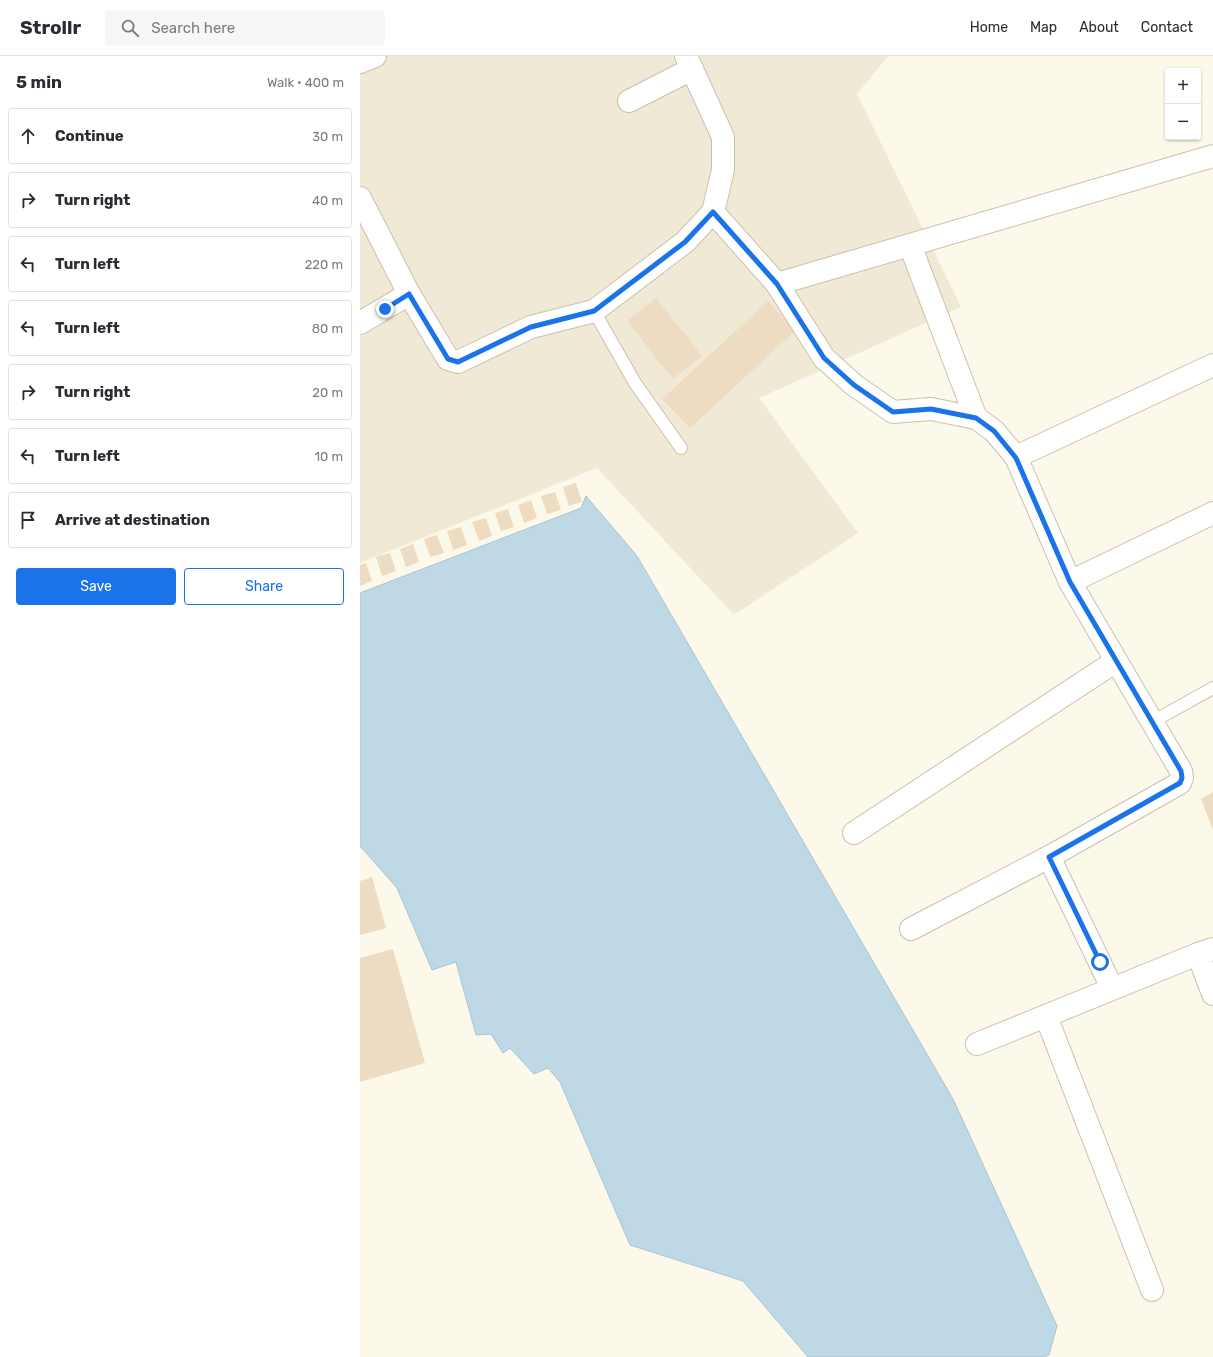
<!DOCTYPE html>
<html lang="en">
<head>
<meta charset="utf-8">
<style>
  :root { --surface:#fff; --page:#f7f7f7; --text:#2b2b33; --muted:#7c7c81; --line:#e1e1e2; --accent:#1a73e8 }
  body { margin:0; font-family:Rubik,sans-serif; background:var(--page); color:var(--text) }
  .controls { position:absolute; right:12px; top:12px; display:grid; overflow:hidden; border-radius:4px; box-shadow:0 1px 3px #0004 }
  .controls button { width:36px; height:36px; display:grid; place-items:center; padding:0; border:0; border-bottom:1px solid var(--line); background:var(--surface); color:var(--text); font:20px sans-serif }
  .stop { position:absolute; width:12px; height:12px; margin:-9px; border:3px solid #1a73e8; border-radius:50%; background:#fff }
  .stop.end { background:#1a73e8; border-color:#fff; box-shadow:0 1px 4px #0008 }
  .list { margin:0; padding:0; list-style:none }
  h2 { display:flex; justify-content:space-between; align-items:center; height:52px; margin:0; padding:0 16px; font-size:17px }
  h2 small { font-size:13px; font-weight:400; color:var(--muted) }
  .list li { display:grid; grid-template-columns:26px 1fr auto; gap:12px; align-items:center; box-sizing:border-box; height:56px; margin:0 8px 8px; padding:0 8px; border:1px solid var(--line); border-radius:4px }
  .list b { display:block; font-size:15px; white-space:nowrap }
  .list em { font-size:13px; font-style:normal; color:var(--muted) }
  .actions { display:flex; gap:8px; padding:12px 16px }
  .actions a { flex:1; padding:9px 0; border:1px solid var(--accent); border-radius:4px; text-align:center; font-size:14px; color:var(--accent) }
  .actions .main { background:var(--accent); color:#fff }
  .icon { flex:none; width:22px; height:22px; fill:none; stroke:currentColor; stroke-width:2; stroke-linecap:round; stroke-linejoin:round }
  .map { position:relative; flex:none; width:853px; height:1301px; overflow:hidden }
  header { display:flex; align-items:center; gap:24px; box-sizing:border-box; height:56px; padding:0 20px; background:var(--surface); border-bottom:1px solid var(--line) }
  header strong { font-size:19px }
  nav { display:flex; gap:22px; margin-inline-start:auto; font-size:14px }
  .search { width:280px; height:36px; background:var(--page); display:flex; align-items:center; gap:10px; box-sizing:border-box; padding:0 14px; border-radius:4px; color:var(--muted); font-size:15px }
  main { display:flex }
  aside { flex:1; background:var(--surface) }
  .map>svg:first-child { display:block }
</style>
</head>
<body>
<header>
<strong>Strollr</strong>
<div class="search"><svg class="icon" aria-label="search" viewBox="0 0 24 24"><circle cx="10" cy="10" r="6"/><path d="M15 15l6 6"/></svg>Search here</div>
<nav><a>Home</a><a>Map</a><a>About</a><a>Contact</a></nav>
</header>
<main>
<aside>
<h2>5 min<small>Walk · 400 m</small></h2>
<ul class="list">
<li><svg class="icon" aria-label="ahead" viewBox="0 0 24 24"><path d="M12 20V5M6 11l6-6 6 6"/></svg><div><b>Continue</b></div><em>30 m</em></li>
<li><svg class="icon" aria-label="right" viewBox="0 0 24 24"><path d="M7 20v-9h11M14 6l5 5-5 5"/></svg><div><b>Turn right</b></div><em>40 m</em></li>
<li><svg class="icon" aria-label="left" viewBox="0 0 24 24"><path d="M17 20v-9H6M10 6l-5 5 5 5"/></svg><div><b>Turn left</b></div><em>220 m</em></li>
<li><svg class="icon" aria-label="left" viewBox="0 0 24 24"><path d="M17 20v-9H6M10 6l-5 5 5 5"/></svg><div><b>Turn left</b></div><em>80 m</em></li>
<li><svg class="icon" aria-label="right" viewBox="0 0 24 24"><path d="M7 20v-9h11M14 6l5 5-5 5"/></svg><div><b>Turn right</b></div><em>20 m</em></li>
<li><svg class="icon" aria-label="left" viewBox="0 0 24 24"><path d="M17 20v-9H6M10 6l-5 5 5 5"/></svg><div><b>Turn left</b></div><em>10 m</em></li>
<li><svg class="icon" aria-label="arrive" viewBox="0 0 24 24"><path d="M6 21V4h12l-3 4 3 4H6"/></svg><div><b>Arrive at destination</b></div></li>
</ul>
<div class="actions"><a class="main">Save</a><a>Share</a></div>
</aside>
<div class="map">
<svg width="853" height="1301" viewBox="0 0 853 1301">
  <rect width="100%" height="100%" fill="#fcf8ea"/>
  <!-- residential -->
  <path fill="#f0e9d6" d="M0,0h528l-31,38 104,213 -202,91 99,135 -124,82 -137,-147 -237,95z"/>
  <!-- water -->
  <path fill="#bfd8e5" stroke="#a6c5d6" d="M226,440l51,60 316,543 104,227 -8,29 -4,2h-237l-65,-76 -113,-36 -70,-163 -12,-14 -14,6 -24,-26 -7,5 -12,-19 -15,1 -20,-73 -24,8 -35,-82 -37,-42v-253l221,-85z"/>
  <!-- building -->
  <g fill="#eddcc1">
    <path d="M296,242l46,58 -29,23 -46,-58z"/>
    <path d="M408,245l27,30 -105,97 -28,-29z"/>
    <path d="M216,427l6,19 -13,4 -6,-19z"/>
    <path d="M195,436l6,18 -14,4 -6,-18z"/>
    <path d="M171,444l6,18 -13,5 -6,-18z"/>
    <path d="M148,453l6,18 -13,4 -6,-18z"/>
    <path d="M126,462l6,18 -13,5 -7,-19z"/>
    <path d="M101,471l6,18 -14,5 -6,-19z"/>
    <path d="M77,479l7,18 -14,4 -6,-18z"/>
    <path d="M53,488l6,18 -13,5 -6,-18z"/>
    <path d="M30,497l6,18 -14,5 -6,-19z"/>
    <path d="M6,507l6,18 -12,5v-21z"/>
    <path d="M853,736v38l-12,-31z"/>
    <path d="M12,821l14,51 -26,7v-54z"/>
    <path d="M33,893l32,114 -65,19v-124z"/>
  </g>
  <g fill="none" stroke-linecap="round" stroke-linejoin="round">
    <!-- service casing -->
    <g stroke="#cbc0ad" stroke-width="14">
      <g id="service">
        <path d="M234,255l41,72 46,65"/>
        <path d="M792,666l61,-34"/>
      </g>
    </g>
    <!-- minor casing -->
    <g stroke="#cbc0ad" stroke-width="24">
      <g id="minor">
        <path d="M0,6l15,-6"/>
        <path d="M269,45l63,-32"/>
        <path d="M0,142l49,96 39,65 10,3 73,-35 63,-16 91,-69 28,-30 10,-42v-33l-37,-81"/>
        <path d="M353,156l64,72 436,-128"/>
        <path d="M550,189l66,173"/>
        <path d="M417,228l47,74 30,27 39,27 38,-3 45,9 18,13 22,26 54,125 111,189 1,7 -2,5 -131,74 -138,72"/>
        <path d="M0,267l49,-29"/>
        <path d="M656,401l197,-92"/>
        <path d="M710,526l143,-69"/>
        <path d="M494,777l262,-172"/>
        <path d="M689,801l63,131"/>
        <path d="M838,898l15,40"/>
        <path d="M686,960l106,274"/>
        <path d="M617,988l221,-90 15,-5"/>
      </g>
    </g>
    <!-- service -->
    <use href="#service" stroke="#fff" stroke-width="12"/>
    <!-- minor -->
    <use href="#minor" stroke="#fff" stroke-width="22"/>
  </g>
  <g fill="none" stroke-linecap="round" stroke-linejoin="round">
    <!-- route -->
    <path stroke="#1a73e8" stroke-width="5" d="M25,253l24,-15 39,65 10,3 73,-35 63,-16 91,-69 28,-30 64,72 47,74 30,27 39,27 38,-3 45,9 18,13 22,27 54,124 111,189 1,7 -2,5 -131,74 51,105"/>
  </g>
</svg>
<div class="controls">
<button>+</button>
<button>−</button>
</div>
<div class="stop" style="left:740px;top:906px"></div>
<div class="stop end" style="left:25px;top:253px"></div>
</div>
</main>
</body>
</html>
